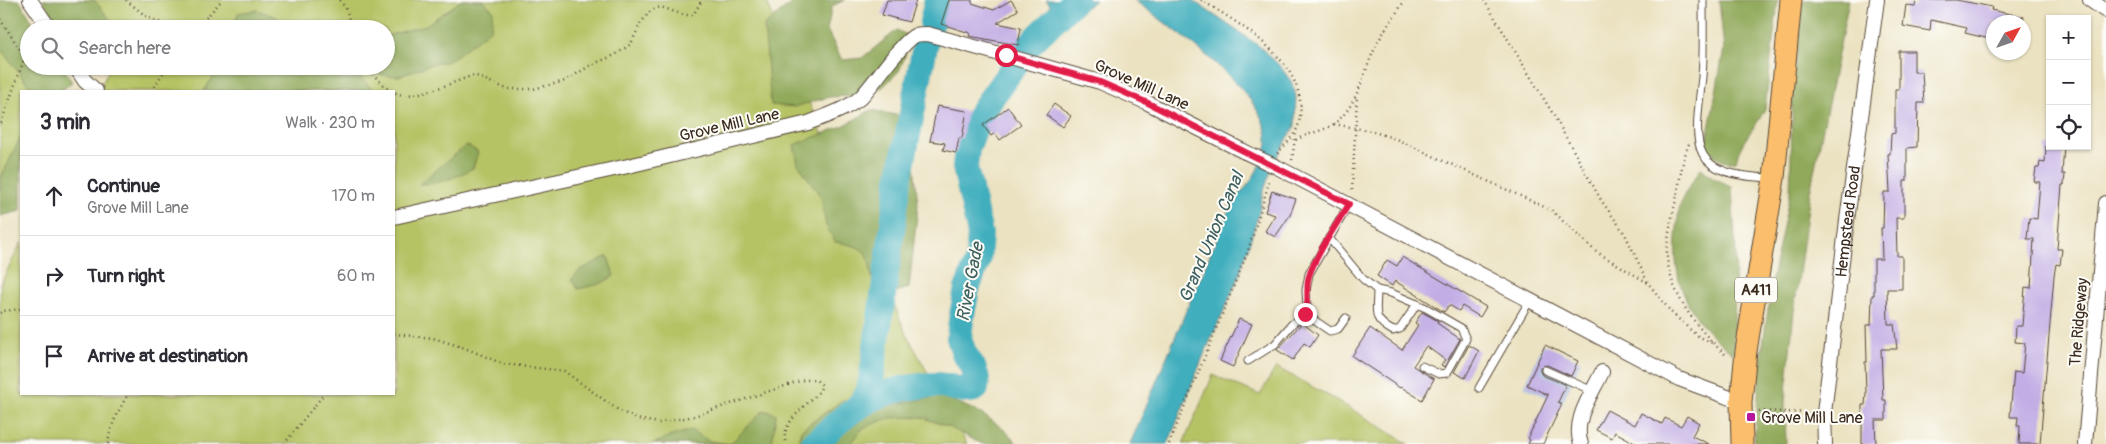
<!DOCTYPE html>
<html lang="en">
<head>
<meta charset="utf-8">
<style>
  :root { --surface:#fff; --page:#f7f7f7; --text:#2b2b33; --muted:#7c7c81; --line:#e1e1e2 }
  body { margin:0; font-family:Pangolin,sans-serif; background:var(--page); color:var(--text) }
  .controls { position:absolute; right:15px; top:15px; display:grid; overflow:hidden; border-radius:0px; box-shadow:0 1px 4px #0004 }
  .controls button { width:45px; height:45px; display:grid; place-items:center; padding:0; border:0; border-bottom:1px solid var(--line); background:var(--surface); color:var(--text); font:25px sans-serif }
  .compass { position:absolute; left:1986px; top:15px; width:45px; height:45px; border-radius:50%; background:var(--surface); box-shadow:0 1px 4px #0004; rotate:50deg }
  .stop { position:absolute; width:15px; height:15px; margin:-11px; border:4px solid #e11d48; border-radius:50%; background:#fff }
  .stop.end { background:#e11d48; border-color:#fff; box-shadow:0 1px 5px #0008 }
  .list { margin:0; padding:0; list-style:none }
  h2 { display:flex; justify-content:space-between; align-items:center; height:65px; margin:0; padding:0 20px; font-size:21px }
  h2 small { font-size:16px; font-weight:400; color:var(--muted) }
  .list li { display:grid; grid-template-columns:32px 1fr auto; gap:15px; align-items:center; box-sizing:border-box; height:80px; padding:0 20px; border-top:1px solid var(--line) }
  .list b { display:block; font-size:19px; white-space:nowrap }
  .list p { margin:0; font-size:16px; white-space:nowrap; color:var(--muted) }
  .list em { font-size:16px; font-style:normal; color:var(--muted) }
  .icon { flex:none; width:28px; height:28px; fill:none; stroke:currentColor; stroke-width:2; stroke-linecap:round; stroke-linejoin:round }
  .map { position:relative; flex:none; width:2106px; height:444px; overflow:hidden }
  .search { position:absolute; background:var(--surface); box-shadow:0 1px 4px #0004; left:20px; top:20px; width:375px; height:55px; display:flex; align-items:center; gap:12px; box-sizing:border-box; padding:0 18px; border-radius:28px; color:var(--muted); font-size:19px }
  .panel { position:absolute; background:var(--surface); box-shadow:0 1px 4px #0004; left:20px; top:90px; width:375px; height:305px; border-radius:0px }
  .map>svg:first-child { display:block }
</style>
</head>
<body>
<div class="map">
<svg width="2106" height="444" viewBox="0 0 2106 444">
  <rect width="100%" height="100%" fill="#fdfcf7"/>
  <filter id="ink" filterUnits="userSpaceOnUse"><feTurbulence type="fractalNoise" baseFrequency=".02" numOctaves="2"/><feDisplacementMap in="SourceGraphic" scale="10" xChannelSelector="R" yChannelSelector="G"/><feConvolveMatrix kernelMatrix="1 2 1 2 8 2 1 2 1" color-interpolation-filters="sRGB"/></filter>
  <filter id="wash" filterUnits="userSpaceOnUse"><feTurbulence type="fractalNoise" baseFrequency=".0096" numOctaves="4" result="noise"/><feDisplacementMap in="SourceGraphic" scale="20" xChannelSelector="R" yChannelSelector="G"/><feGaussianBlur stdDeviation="1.12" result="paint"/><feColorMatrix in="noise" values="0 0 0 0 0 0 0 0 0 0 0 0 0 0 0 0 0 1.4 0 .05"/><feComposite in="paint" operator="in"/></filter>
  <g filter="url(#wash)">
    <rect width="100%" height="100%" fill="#ebe2c1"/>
    <!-- industrial -->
    <path fill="#b8c5de" d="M1543,344l38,17 -19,43 -38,-17z"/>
    <!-- green -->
    <g fill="#b6c365" stroke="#787642">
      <path d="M75,0h691l140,333 61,111h-967v-159l21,-42v151h373v-303h-296l13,-25h275v-37h-293z"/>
      <path d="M0,48l33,43h-12v58l-21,41z"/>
      <path d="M1276,367l62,34 71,43h-226l30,-69 47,20z"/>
    </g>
    <!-- forest -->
    <g fill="#90a95a" stroke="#666a3c">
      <path d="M0,0h19l18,29h-8v37h33l10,16 -11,9h-28l-33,-43z"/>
      <path d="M42,0h52l19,23 1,6h-50z"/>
      <path d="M462,0h20l11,10 -2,19 -42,32 -17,3 -33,12 -18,-1 -7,-9h12v-30l40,-11z"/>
      <path d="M795,0h50l-13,6 -5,24 15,30 20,-2 35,-28 15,8 -13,33 -16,16 -28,9 -26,1 -35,10 -23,-2 -7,-79z"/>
      <path d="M1719,0h59l-13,109c-9,19 -25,32 -29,52 -15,4 -22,-5 -30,-16l18,-96z"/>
      <path d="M1803,0h46l-39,192 -16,119 -9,91 1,42h-32l7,-85 11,-79 18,-87 3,-109z"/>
      <path d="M257,10l20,7 5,12h-49l5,-16z"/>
      <path d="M220,66h135l5,11 14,14h-170z"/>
      <path d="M871,110l30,6 -5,30 18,17 4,42 -9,83 -14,4 -22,-7c-5,-33 -3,-38 -38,-43l-9,-17 -5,-28 -23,-33 -4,-19 51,-20z"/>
      <path d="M21,136v75l-21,5v-36z"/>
      <path d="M467,145l11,7 -5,16c-18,10 -33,16 -54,16z"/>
      <path d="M1701,168l13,10 18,9 4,70 -3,97c-44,-35 -63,-70 -56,-126 1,-8 1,-16 3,-23 4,-13 15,-26 21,-37z"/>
      <path d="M608,256l6,20 -14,8 -22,5 -6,-10 8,-9z"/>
      <path d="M941,396c26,10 59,24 76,48h-35l-33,-17 -28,-10 -32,1 -26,10 -12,16h-53l3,-14 42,-30 37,7z"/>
      <path d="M764,410l12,4 -4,30h-118l11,-6 26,-8 18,11 21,3z"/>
    </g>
    <!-- water -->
    <g fill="#40aebd" stroke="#3e6c6e">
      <path d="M1046,0h50l-37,26 -23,20 -7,-1 -6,-6 26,-28 1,-6z"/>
      <path d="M1134,0h58l66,45 22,21 11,15 5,15 -1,30 -21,36 -11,31 -5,23 -20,63 -35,78 -35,87h-38l102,-242c6,-7 13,-13 18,-20 6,-9 14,-24 16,-34 13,-49 -98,-122 -132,-148z"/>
    </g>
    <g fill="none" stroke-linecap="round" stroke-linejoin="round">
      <!-- river -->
      <g stroke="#40aebd" stroke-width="26">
        <path d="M932,22l5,-22"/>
        <path d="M858,407l10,-14 4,-18 27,-195 27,-139"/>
        <path d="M813,444c15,-12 29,-27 45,-37 22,-15 51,-21 77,-22 13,-1 29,9 41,3l1,-10 -4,-11 -9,-14 -5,-15 2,-18 6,-31 11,-29 2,-26 -15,-67 2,-18 13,-35 49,-69 46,-45"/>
      </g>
    </g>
    <g id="blocks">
      <!-- building -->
      <g fill="#c2aee5">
        <path d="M887,0h29l-7,22 -27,-7z"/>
        <path d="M949,0h23v3l22,7 17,-10 7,10 -21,13 24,5 -3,17 -49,-9 1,-3 -29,-9z"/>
        <path d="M1916,0h40l16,3 20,4 -1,3 33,7 -1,5h-29v18l-29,-7 2,-5 -36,-8 -1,11 -27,-5 3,-21 9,1z"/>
        <path d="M1899,51h15v21h8l2,31h-6l-1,44 -10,1v33h-3v37h-8l1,38h5v33h-15l1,35h6l3,25h-16l2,51h3v20h-11l1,24h-14v-39h3l1,-12 -1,-31h2l-1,-37h5l1,-30h2v-36h8l-1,-31h2l1,-36h6l-2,-38h2l1,-20 4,-1v-44h4z"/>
        <path d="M1054,104l17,12 -8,11 -17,-12z"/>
        <path d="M937,106l30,5 -5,27h-3l-3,15 -13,-3 2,-7 -15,-2z"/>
        <path d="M1008,107l13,18 -21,15 -5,-7 -4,3 -8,-11z"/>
        <path d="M2046,146h18l-2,28h3l-1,11h-2l-5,64h5l-2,16 -4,-1 -2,12 -14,168h-21l1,-18h-3l1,-9h-8l1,-13 3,-32 8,1 3,-30 -10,-1 1,-16h6l3,-39 6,1 3,-49h-7l2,-21 8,1 3,-37h-6l2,-14h3l1,-6 5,1z"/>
        <path d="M1272,191l24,8 -6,16 -15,22 -10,-6 10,-16 -10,-3z"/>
        <path d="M1402,257l84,50 -6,10 -18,-11 -3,5 -10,-6 -5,7 -49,-31 -3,5 -15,-10 10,-16 10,6z"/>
        <path d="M1422,312l16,9 -1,2 23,16 -16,28 -3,-2 4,-5 -19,-14 -13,20 21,13 -12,21 -21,-13 -1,1 -48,-32 18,-28 32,22 16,-25 -3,-2z"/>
        <path d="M1239,319l13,5 -19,43 -13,-6z"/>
        <path d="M1302,323l16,12 -8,12 -6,-4 -11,17 -16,-10z"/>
        <path d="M1469,345l10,6 -14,27 -11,-6z"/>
        <path d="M1545,345l33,16 -7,15 -24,-11 -7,2v4l2,4 24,10 -8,17 4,2 -19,40h-15l2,-4 -2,-2 20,-43 -21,-10z"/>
        <path d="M1607,410l28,15 6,-12 21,11 3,-6 16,8 6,-10 12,7 -7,13 17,8h-72l-22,-12 -3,6 -16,-8z"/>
      </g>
    </g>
  </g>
  <g filter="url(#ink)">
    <use href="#blocks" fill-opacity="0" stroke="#554636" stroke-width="1"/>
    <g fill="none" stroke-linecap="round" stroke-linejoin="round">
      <!-- lane casing -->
      <g stroke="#554636" stroke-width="9">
        <g id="lane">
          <path d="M1703,0c0,26 1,52 -1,77 -8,70 -15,98 69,101"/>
          <path d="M1329,238l34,41 14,11 14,3 35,15 35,20 5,11 -19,34 -8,1 -17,-8"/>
          <path d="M1377,290c0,22 -6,29 16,41l7,-2 17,-25"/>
          <path d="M1305,314l25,17 8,-2 8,-11"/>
          <path d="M1248,361l27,-17 17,-20 13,-10 2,-6 -1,-18 3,-16 40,-70"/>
          <path d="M1545,370l48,21"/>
          <path d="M1479,388l51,-88"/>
        </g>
      </g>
      <!-- street casing -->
      <g stroke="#554636" stroke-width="16">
        <g id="street">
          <path d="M30,0l20,29"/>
          <path d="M2090,0l16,11"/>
          <path d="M75,66l10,15 11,10"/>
          <path d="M1277,167l402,212 62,23"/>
          <path d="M394,217l234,-51 180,-43c18,-7 37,-13 52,-25 15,-15 41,-56 56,-63 3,-1 8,-1 12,-1l172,48 48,21 97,49"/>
          <path d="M1581,444c-9,-24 11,-50 21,-72"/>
          <path id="s1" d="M1825,444l-1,-31 23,-193 30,-220"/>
          <path d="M2085,444l21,-241"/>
        </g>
      </g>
      <!-- primary casing -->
      <g stroke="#554636" stroke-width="23">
        <path id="primary" d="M1742,444l-1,-42 5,-51 28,-173 17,-178"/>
      </g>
      <!-- path -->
      <g stroke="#554636" stroke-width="2.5" stroke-dasharray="1 4" stroke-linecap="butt">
        <path d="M126,0l21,17 28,12"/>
        <path d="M340,0l7,11 4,18"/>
        <path d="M1201,0c42,26 114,66 97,126 -3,9 -14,20 -21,28"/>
        <path d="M1484,0l69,114 48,86 24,34 23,49 23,29 25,23 16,8"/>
        <path d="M0,19l25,38 -25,69"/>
        <path d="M196,29l26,-29"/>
        <path d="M366,66c9,10 19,24 33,28 16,5 58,-13 75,-19l33,14h26l32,-8 26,-16 24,-10 16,-11 9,-20 11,-14 10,-3 23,8h9l9,-15"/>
        <path d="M152,91l15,-25"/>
        <path d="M1334,124l37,7 25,8 155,71 44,41 53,32"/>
        <path d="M1296,140c11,-7 30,-9 39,-17 24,-19 28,-51 41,-77 8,-16 19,-31 29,-46"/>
        <path d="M1689,144c-7,16 -9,35 -12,52 -4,16 -11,45 -10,61 4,40 32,74 60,99"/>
        <path d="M1292,160l4,-29"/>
        <path d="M1352,190l5,-92"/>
        <path d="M0,313l3,-2 18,-2"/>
        <path d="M394,334l39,4 32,10 38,16 61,7 54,39 19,9 22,4 35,-7 109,-36h13l6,5 -2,5c-12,16 -41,32 -34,54"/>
        <path d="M1759,411l52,2"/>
        <path d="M108,444c2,-19 11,-34 20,-50"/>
        <path d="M284,444l40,-50"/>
        <path d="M1169,444l79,-193 20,-65v-7"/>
      </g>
      <!-- lane -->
      <use href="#lane" stroke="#fff" stroke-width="7"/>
      <!-- street -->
      <use href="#street" stroke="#fff" stroke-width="14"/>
      <!-- primary -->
      <use href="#primary" stroke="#fabe6d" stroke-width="21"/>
      <!-- street-bridge casing -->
      <g stroke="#554636" stroke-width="16" stroke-linecap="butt">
        <path id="street-bridge" d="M1245,152l32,15"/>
      </g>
      <!-- street-bridge -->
      <use href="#street-bridge" stroke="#fff" stroke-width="14"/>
    </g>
  </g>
  <g fill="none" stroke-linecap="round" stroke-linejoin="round" filter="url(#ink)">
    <!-- route -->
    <path stroke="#e11d48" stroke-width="6" d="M1006,55l94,27 48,21 201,101c-11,18 -34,52 -40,72 -4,12 1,26 -4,38"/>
  </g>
  <!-- markers -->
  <rect fill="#b5179e" stroke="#fdfcf7" stroke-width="2" x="1746" y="412" width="10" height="10" rx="2.5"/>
  <g text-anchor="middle" stroke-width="4" stroke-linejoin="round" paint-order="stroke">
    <!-- shield labels -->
    <rect fill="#fdfcf7" stroke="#75695f" stroke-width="1" x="1735" y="277.5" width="42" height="25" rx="4"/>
    <g font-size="15" font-weight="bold" fill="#3b2a1e">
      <text x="1756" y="295">A411</text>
    </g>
    <!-- street labels -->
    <g font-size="16" fill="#3b2a1e" stroke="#fdfcf7">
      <text transform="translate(1142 84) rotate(24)" y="6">Grove Mill Lane</text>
      <text transform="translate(729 124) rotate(-13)" y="6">Grove Mill Lane</text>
      <text dy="6" stroke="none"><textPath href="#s1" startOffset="224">Hempstead Road</textPath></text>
      <text transform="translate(2078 322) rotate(-85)" y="6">The Ridgeway</text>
    </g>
    <!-- poi labels -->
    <g font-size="16" fill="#3b2a1e" stroke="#fdfcf7" text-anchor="start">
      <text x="1761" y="423">Grove Mill Lane</text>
    </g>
    <!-- water labels -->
    <g font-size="18" font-style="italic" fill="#3d5f5e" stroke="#fdfcf7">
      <text transform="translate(1211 237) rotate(-67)" y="6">Grand Union Canal</text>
      <text transform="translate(970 282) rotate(-79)" y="6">River Gade</text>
    </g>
  </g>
</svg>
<div class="controls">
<button>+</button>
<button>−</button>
<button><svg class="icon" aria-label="locate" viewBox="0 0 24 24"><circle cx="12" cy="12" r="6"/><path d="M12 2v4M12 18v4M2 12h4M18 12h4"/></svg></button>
</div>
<svg class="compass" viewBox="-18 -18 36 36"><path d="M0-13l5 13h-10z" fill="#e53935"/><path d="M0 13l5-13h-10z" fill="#7c7c81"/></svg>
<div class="stop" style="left:1006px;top:55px"></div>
<div class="stop end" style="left:1305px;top:314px"></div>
<div class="search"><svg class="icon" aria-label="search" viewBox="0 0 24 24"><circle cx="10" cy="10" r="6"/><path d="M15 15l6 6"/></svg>Search here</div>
<section class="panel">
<h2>3 min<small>Walk · 230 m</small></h2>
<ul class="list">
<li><svg class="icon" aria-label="ahead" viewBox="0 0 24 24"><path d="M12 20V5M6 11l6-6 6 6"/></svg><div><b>Continue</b><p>Grove Mill Lane</p></div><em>170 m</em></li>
<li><svg class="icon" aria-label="right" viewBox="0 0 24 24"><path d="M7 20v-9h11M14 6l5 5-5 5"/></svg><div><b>Turn right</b></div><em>60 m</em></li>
<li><svg class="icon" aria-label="arrive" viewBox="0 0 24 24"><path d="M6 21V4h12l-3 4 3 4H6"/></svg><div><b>Arrive at destination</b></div></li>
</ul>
</section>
</div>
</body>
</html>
